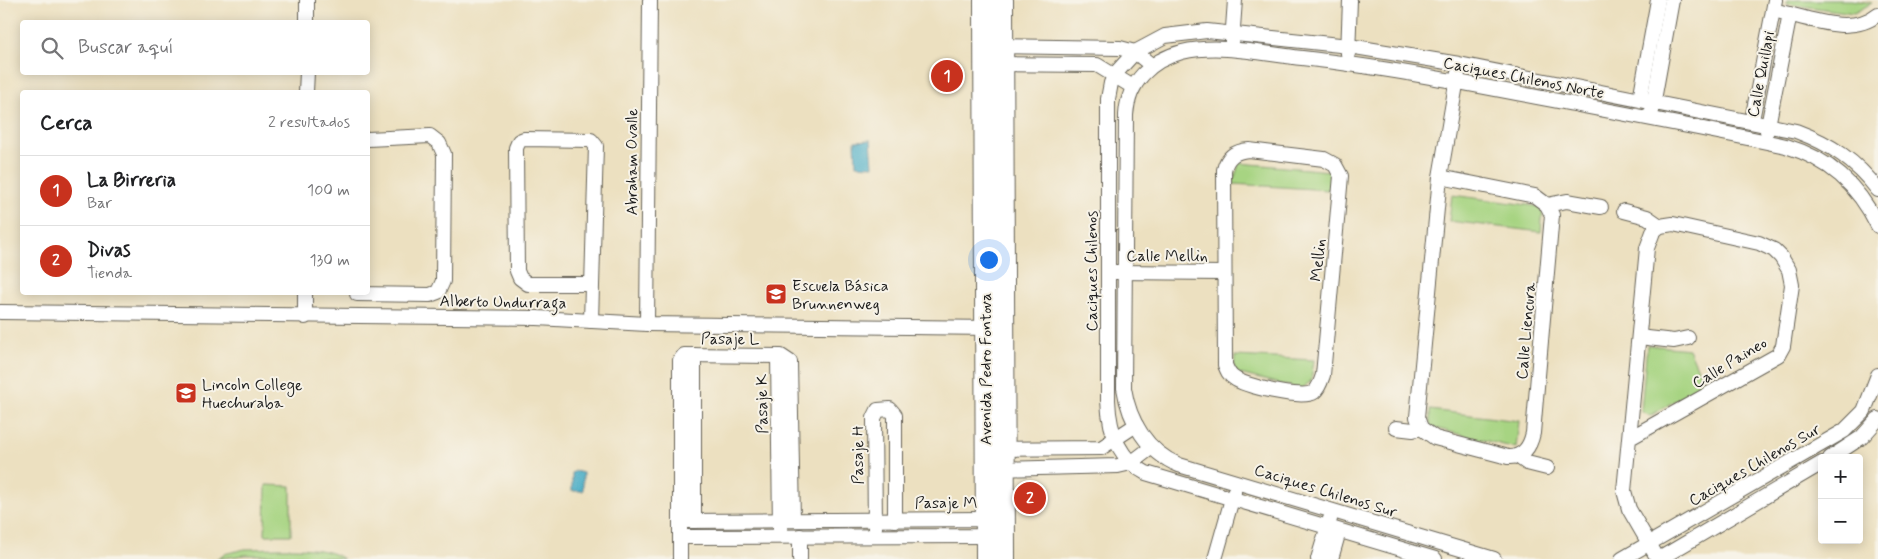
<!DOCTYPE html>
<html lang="es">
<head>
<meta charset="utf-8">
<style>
  :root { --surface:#fff; --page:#f6f6f6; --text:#202124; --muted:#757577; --line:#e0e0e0; --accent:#c8321e }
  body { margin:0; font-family:Mynerve,sans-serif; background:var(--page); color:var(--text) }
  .controls { position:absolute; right:15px; bottom:15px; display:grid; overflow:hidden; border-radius:5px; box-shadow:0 2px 12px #0003 }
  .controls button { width:45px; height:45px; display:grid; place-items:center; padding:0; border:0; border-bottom:1px solid var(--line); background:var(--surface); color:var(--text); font:25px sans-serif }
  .you { position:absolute; left:988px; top:259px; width:18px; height:18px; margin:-12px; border:4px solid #fff; border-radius:50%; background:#1a73e8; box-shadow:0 0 0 8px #1a73e833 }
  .badge { display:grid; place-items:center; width:32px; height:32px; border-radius:50%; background:var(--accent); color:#fff; font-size:16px; font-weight:700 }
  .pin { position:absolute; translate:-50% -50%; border:2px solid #fff; box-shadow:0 1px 5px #0006 }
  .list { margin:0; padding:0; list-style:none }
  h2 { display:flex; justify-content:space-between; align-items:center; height:65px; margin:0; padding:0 20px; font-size:21px }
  h2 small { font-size:16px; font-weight:400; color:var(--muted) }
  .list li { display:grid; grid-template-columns:32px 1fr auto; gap:15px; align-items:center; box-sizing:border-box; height:70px; padding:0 20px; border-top:1px solid var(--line) }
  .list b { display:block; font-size:19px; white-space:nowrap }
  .list p { margin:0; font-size:16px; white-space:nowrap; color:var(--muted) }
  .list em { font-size:16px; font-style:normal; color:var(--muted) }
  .icon { flex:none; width:28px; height:28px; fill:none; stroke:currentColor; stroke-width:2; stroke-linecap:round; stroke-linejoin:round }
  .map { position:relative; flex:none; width:1878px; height:559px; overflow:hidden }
  .search { position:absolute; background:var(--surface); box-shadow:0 2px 12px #0003; left:20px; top:20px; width:350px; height:55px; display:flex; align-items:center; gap:12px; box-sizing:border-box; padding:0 18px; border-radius:5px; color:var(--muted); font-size:19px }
  .panel { position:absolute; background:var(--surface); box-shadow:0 2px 12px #0003; left:20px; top:90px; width:350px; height:205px; border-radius:5px }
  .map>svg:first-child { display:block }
</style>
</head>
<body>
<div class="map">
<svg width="1878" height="559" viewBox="0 0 1878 559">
  <rect width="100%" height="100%" fill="#f7f3e8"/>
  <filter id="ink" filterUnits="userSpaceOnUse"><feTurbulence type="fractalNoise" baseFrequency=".02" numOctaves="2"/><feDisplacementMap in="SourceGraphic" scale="10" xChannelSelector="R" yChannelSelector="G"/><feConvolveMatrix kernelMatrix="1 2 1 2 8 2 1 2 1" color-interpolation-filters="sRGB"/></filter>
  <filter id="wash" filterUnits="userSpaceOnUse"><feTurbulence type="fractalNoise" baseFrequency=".0096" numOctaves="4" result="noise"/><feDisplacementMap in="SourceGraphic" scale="20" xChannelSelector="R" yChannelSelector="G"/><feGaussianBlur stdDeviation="1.12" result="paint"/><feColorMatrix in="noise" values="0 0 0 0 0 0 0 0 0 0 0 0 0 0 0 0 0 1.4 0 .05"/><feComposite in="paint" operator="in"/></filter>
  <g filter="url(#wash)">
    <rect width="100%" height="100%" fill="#ece0c0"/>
    <!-- green -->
    <g fill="#a7d482" stroke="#62784f">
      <path d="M1787,0h65l20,3 -18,10 -67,-9z"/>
      <path d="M1239,163l91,8 -1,19 -96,-6z"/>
      <path d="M1452,195l91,12 -2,25 -92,-11z"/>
      <path d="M1647,345l42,4 15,34 -54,33 -9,-5z"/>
      <path d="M1235,356l79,4 -3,21 -10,8 -61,-15 -6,-4z"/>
      <path d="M1430,410l89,11 -3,27 -86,-21z"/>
      <path d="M266,485l25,1v49h-26z"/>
      <path d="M245,549c26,0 77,-6 98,10l-58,-4h-40l-29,4 8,-5z"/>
    </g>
    <!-- water -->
    <g fill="#45abc5" stroke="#306470">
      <path d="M871,140l2,26 -17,-1 -1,-24z"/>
      <path d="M575,471l8,2v18h-11v-18z"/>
    </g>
  </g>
  <g filter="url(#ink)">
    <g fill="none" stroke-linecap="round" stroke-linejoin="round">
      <!-- street casing -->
      <g stroke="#656155" stroke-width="16">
        <g id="street">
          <path d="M1781,12c29,7 71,24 97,2"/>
          <path d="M307,22v-22"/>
          <path d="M1232,42l3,-42"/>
          <path d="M994,46l126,2 15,4 16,13"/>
          <path d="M1348,54l2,-54"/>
          <path d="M996,64l101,1 36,22"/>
          <path d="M306,92l1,-20"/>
          <path d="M1640,99l18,-99"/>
          <path d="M1652,111l20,-111"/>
          <path d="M1752,120l23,-120"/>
          <path d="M1767,131l23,-117"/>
          <path d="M1249,150l75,9 11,6 6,11 -18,199c-2,6 -4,13 -9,17 -11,8 -70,-6 -80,-14 -5,-3 -7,-8 -9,-13l-1,-195c3,-14 12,-19 25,-20z"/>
          <path d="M1440,177l95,19 12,9 5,10 -19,218c-3,14 -10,25 -25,24l-73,-19 -14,-10 -4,-11 23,-240 18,-104"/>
          <path d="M1547,205l20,-4 34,6"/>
          <path d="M1624,211l23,6 13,9"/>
          <path d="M1115,272l109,1"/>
          <path d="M357,294l73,1 8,-3 5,-11 1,-127 -5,-11 -9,-7 -62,3"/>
          <path d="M0,312l537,6 110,6 347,4"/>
          <path d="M305,317v-25"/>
          <path d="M591,321l5,-175 -5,-6 -67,-1 -5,2 -3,7 1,123 3,7 8,6h64"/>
          <path d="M647,324l3,-324"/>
          <path d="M1639,337l35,4 14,-3"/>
          <path d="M694,355v166"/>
          <path d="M778,356l2,174"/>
          <path d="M1396,428l17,2 8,-2"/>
          <path d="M1630,438l148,-83 5,-9 9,-61 -3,-15 -8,-13 -7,-7 -15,-7 -86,-19 -13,2 -7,6 -6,16 -23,243 5,18 29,50"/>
          <path d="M996,449l105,-1 35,-23"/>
          <path d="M1517,456l10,7 20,5"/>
          <path d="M1830,458l32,-21 16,-18"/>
          <path d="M996,469l122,-3 13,-3 21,-16"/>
          <path d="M680,521l306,-2 8,4"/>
          <path d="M875,528l-1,-110 4,-8 12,-1 5,6v105"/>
          <path d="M800,536v23"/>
          <path d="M680,537l306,-1 8,-4"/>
          <path d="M680,559v-199l4,-5 97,1 9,6 3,158"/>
          <path d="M1215,559l19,-67"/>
          <path d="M1318,559l12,-40"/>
          <path d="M1331,559l8,-28"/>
          <path d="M1435,559l-289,-86c-28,-14 -37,-44 -38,-73v-301l3,-16 4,-9 20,-22 30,-16 42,-5 142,15 110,18 337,67c35,13 60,30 82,59"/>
          <path d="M1494,559l-315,-94c-32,-13 -50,-44 -55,-77l2,-273c2,-33 25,-55 56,-63 38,-9 82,2 120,6 88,10 174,27 261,44 74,14 149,28 223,44 43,13 72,39 92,80"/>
          <path d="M1622,559l222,-128 20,-20 14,-36"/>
          <path d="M1659,559l163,-96"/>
        </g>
      </g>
      <!-- secondary casing -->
      <g stroke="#656155" stroke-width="22">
        <g id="secondary">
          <path d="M984,0l2,559"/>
          <path d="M1003,0l2,559"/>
        </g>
      </g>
      <!-- street -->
      <use href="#street" stroke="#fff" stroke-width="14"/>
      <!-- secondary -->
      <use href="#secondary" stroke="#fff" stroke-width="20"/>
    </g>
  </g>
  <!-- icons -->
  <defs>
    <g id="school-square" transform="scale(1.125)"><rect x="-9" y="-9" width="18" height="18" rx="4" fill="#c8321e" stroke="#f7f3e8"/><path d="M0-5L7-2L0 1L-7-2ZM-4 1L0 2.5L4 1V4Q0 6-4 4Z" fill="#fff"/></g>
  </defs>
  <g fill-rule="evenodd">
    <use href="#school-square" x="776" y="294"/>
    <use href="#school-square" x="186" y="393"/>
  </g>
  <g text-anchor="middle" stroke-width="4" stroke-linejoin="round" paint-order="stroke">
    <!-- street labels -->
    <g font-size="16" fill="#1c1c1c" stroke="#f7f3e8">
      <text transform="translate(1760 74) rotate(-79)" y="6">Calle Quillapi</text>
      <text transform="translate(1524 77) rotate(11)" y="6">Caciques Chilenos Norte</text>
      <text transform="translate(631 162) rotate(-90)" y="6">Abraham Ovalle</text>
      <text x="1167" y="261">Calle Mellin</text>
      <text transform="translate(1317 260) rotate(-84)" y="6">Mellin</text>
      <text transform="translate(1091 271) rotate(-90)" y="6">Caciques Chilenos</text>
      <text transform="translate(503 301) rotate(1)" y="6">Alberto Undurraga</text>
      <text transform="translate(1525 331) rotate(-85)" y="6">Calle Liencura</text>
      <text transform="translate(730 338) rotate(1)" y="6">Pasaje L</text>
      <text transform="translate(1729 362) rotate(-31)" y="6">Calle Paineo</text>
      <text transform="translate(985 369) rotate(-90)" y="6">Avenida Pedro Fontova</text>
      <text transform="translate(761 404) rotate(-91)" y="6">Pasaje K</text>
      <text transform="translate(857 455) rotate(-90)" y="6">Pasaje H</text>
      <text transform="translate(1754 464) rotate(-30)" y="6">Caciques Chilenos Sur</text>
      <text transform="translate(1326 490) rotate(17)" y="6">Caciques Chilenos Sur</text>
      <text x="946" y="508">Pasaje M</text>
    </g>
    <!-- poi labels -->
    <g font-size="16" fill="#1c1c1c" stroke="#f7f3e8" text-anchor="start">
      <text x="792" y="291">Escuela Básica<tspan x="792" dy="18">Brunnenweg</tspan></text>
      <text x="202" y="390">Lincoln College<tspan x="202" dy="18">Huechuraba</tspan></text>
    </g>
  </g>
</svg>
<div class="controls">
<button>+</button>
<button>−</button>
</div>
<div class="you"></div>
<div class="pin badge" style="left:947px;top:76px">1</div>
<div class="pin badge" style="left:1030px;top:498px">2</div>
<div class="search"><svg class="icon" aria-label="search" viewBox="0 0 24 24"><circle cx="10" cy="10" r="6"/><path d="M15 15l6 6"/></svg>Buscar aquí</div>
<section class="panel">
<h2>Cerca<small>2 resultados</small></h2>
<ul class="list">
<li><span class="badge">1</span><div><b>La Birreria</b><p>Bar</p></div><em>100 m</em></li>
<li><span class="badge">2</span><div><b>Divas</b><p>Tienda</p></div><em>130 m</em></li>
</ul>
</section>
</div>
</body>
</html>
